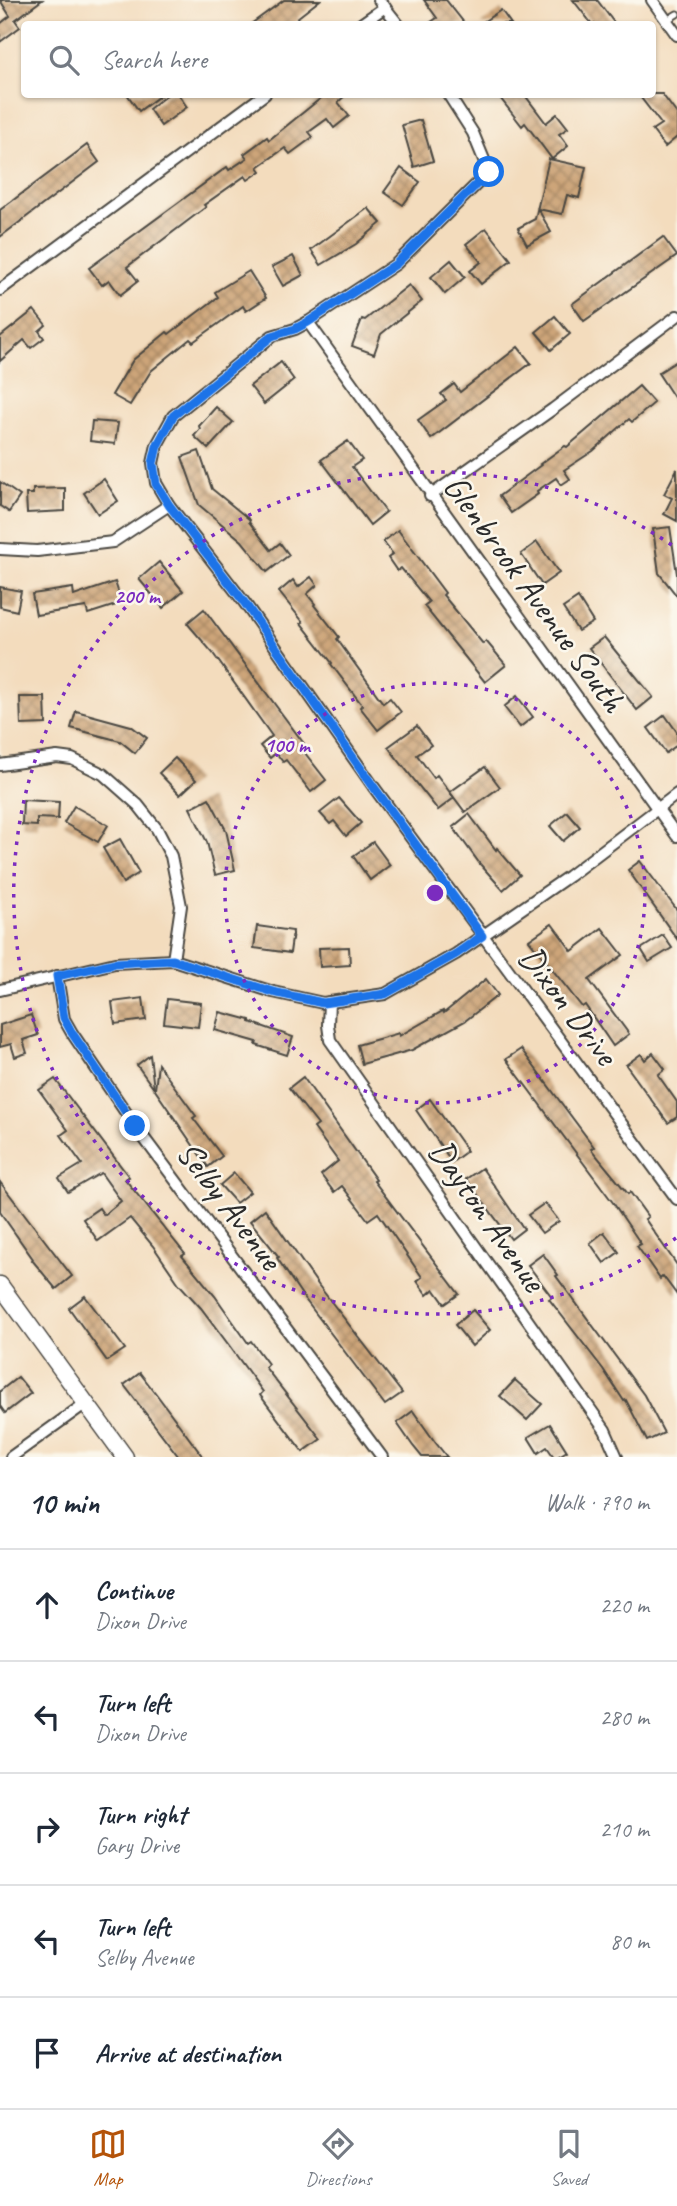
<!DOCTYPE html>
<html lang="en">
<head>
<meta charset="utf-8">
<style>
  :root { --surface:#fff; --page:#f6f6f7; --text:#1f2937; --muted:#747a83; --line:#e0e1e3; --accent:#b45309 }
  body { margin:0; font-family:Caveat,sans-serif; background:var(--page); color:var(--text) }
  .stop { position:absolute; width:21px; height:21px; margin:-16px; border:5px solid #1a73e8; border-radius:50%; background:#fff }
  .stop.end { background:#1a73e8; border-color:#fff; box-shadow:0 2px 7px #0008 }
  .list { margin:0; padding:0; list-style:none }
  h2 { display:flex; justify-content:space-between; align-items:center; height:91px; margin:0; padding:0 28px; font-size:30px }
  h2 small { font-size:23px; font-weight:400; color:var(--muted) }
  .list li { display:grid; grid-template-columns:46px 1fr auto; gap:21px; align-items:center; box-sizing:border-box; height:112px; padding:0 28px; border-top:2px solid var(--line) }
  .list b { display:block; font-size:26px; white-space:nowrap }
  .list p { margin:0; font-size:23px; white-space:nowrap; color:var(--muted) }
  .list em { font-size:23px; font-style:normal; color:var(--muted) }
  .icon { flex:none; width:38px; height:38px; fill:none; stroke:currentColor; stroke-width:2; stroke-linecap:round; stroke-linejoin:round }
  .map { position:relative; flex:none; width:677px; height:1457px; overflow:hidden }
  .search { position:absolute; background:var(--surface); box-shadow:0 2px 5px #0004; left:21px; right:21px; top:21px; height:77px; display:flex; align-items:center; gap:18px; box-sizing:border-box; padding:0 24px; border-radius:7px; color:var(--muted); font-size:26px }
  .sheet { height:651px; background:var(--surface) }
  nav { display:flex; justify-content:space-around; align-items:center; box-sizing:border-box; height:98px; border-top:2px solid var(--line); background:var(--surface); font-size:19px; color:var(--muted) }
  nav a { display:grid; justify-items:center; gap:4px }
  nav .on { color:var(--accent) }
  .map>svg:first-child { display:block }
</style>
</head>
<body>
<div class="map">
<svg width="677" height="1457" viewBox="0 0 677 1457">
  <defs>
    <pattern id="building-cross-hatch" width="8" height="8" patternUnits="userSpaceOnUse" patternTransform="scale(1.75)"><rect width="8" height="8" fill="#cda579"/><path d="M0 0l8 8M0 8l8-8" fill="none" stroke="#a78763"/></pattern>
  </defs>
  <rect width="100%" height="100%" fill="#fbf7ec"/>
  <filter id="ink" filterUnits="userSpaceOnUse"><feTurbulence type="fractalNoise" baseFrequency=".0143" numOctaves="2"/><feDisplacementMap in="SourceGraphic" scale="14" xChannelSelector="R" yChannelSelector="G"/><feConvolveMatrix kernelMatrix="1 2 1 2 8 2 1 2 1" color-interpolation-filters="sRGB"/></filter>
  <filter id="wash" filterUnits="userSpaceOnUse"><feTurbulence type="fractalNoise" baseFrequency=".00686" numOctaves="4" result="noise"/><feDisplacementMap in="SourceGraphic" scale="28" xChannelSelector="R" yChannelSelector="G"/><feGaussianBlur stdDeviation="1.57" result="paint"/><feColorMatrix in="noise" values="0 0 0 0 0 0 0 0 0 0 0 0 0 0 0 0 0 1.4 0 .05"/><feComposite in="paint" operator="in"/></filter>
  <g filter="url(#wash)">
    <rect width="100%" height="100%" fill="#f3dcbd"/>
    <g id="blocks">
      <!-- building -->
      <g fill="url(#building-cross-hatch)">
        <path d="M0,0h42l-27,20 5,7 -20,15v-18l10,-8z"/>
        <path d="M284,0h36l-23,18 2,2 -7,4h-41z"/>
        <path d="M424,0h22l19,24h-37l9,-6z"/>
        <path d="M573,0h24l18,24h-23z"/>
        <path d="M501,10l10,14h-31z"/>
        <path d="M127,94h35l-23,17z"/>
        <path d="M168,94h10l9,13 -26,19 -12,-17z"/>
        <path d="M326,94h21l-9,8 11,14 -15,12 -7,-9 -18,13 4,5 -23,17 -5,-6 -27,19 3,4 -13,9 -3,-4 -41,29 2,2 -79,60 11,14 -18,14 -11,-15 -7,5 -13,-17 138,-101 2,3 18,-12 -3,-4 23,-17 2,3z"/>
        <path d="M497,94h27l22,29 11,-9 11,14 -9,6 9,12 -16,13 -27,-36 -3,3z"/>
        <path d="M638,94h24l15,20v23l-12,10 -13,-17 9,-6z"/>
        <path d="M421,120l12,41 -19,6 -12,-42z"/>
        <path d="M87,145l12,17 -99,75v-27z"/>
        <path d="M549,159l37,8 -7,31 -12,-3 -5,19 -24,-5 13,23 -24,13 -9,-17 17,-9z"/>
        <path d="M401,168l19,14 -17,23 -19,-13z"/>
        <path d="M368,208l13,15 -25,21 -35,21 -10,-15z"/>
        <path d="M486,228l25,32 -30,24 -11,-13 11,-9 -15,-18z"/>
        <path d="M663,237l14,19 -93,65 -12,-17z"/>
        <path d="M293,256l10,19 -20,11 -11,-19z"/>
        <path d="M451,260l14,17 -20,17 -14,-17z"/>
        <path d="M249,271l17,27 -20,13 -3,-5 -50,36 -3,-3 -39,32 -21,34 -18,-10 21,-35 34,-28 2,2 49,-37 -3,-5z"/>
        <path d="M409,285l13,16 -41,33 -7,20 -22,-8 10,-27 3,1z"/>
        <path d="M34,310l12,15 -7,6 5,7 -13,10 -7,-8 -24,21v-24z"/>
        <path d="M555,316l15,18 -19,16 -15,-18z"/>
        <path d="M518,347l13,16 -100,76 -13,-19 28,-20 -5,-6 13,-10 6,8z"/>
        <path d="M677,361v41l-19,-29z"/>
        <path d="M281,362l13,18 -30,24 -14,-18z"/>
        <path d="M639,386l15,17 -22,19 -3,-3 -36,32 -29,19 6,9 -9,6 -5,-7 -19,13 1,3 -27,19 -12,-17 42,-31 -1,-1 25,-18 2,1z"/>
        <path d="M216,407l17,15 -25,27 -14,-13 6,-7 -1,-3z"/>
        <path d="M92,421l26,2 -3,21 -25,-3z"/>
        <path d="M348,441l14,19 -10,7 34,45 -16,13 -49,-65z"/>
        <path d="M199,451l13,38 38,31 -1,2 22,28 9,-7 9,12 -22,17 -25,-31 -43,-36 -17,-48z"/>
        <path d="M677,469v52l-13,-7 8,-16 -8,-4z"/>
        <path d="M104,479l14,22 -20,13 -14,-21z"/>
        <path d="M0,482l20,14 -11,16 -9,-6z"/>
        <path d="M65,488v23l-38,2 -1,-19h7v-5z"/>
        <path d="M670,527l7,47v22l-18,-23 -6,-44z"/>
        <path d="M398,530l47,63 -2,2 40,49 3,-3 20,24 -21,17 -61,-76 5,-4 -28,-34 -4,3 -9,-13 5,-4 -10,-12z"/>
        <path d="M537,542l22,31 -17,12 -21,-31z"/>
        <path d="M159,562l24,29 -20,17 -24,-29z"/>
        <path d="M311,577l6,8 -10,9 8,10 -1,1 25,32 -2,2 46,64 7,-5 11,14 -23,18 -18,-23 2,-2 -31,-41 1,-1 -31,-40 2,-1 -24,-30 14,-12 5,7z"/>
        <path d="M115,582l7,21 -34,11 -2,-7 -50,8 -4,-21 41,-6 1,8z"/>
        <path d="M0,587l21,4 -4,20 -17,-4z"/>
        <path d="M578,598l15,24 -15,9 -15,-23z"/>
        <path d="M204,609l101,136 -4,3 25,32 -15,12 -25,-32 -3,2 -7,-9 -6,5 -10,-12 12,-10 -60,-84 -25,-29z"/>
        <path d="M604,637l49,60 -16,13 -48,-62z"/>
        <path d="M517,696l16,21 -13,10 -16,-20z"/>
        <path d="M20,697h25l1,27 -25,1z"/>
        <path d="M76,711l55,15 16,12 -12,15 -15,-12 -49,-13z"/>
        <path d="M665,715l12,17v13l-11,8 -18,-25z"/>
        <path d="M417,726l14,19 -14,10 17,23 3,-3 17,23 -16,12 -50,-63z"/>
        <path d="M175,758l21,22 -16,15 -21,-22z"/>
        <path d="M485,767l15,20 -35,25 -15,-20z"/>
        <path d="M209,798l17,32 9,40 -20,5 -8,-33 -17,-34z"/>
        <path d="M339,798l22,25 -15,13 -12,-15 -4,3 -10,-11z"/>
        <path d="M23,800l36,2 -1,17 -21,-1v8l-15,-1z"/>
        <path d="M74,806l34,19 -10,17 -34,-19z"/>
        <path d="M567,812l13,15 -17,14 -13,-15z"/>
        <path d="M469,814l27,36 1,-2 23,27 -17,15 -23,-26 -27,-37z"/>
        <path d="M120,839l19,34 -16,10 -20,-35z"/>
        <path d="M373,842l17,23 -20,15 -17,-24z"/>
        <path d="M640,861l37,49v29l-49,-69z"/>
        <path d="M552,924l20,27 30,-23 21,27 -34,25 40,54 -16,12 -28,-41 -3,2 -53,-67z"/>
        <path d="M257,926l36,5 -3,22 -36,-5z"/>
        <path d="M663,935l9,13 -23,14 -8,-13z"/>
        <path d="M349,947l1,18 -30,2 -1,-19z"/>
        <path d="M486,979l12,16 -33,26 -53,29 -50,14 -5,-19 42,-12v3l44,-25 1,2z"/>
        <path d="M143,998l3,22 -31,4 -3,-22z"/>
        <path d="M167,999l34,4 -3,24 -34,-4z"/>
        <path d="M220,1012l30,8v2l43,15 -6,18 -31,-10 1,-3 -42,-12z"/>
        <path d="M31,1015l7,20 -15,5 4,13 -12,4 -4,-13 -11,3v-22z"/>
        <path d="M521,1049l73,98 -3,2 37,45 2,-2 18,25 -3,2 32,46v30l-14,-19 -3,3 -23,-33 4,-2 -27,-40 -108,-145z"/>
        <path d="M653,1053l12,16 -7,6 19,27v15l-9,6 -42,-58 15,-11 4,6z"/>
        <path d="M150,1055l4,34 -17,-24z"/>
        <path d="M158,1064l38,52 -3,2 29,38 -14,11 -53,-77z"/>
        <path d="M303,1077l73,103 -2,1 85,113 -14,10 -11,-15 -7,6 -10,-14 5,-4 -44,-64 -10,7 -26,-34 -8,6 -13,-17 17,-14 -24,-33 4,-3 -29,-37z"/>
        <path d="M55,1079l74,98 -4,2 60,75 -3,2 33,40 33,47 3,-2 17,23 -3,3 56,72 -18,13 -43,-57 3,-3 -35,-48 -27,-36 -22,-24 -26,-38 -23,-28 -32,23 -15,-22 16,-11 5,7 17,-14 -20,-28 -33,19 -9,-14 23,-14 -21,-29 7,-5 -29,-40z"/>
        <path d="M430,1099l37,52 -15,11 -36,-52z"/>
        <path d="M482,1168l42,61 -13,10 -45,-60z"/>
        <path d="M234,1173l16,19 -14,11 -16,-18z"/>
        <path d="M0,1182l72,94 -16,13 -24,-29 1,-1 -33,-47z"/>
        <path d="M545,1203l14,18 -17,12 -14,-18z"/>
        <path d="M265,1209l54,77 83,107 -17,12 -81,-107 -27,-40 2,-1 -29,-36z"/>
        <path d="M604,1232l15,20 -15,11 -14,-20z"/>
        <path d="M543,1254l15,21 -2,1 88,119 20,38 -17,8 -21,-41 -2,1 -21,-32 -54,-70 3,-2 -24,-32z"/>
        <path d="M85,1296l40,53 -18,12 -38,-53z"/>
        <path d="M473,1310l17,20 -18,16 -17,-21z"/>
        <path d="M140,1373l17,22 46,62h-24l-55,-72z"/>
        <path d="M18,1377l13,16 -26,20 -5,-7v-15z"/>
        <path d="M515,1380l27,24 -15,16 -27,-24z"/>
        <path d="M413,1411l22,31 12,15h-25l-9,-11 -16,-23z"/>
        <path d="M550,1424l17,27 -10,6h-3l-7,-10 -9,6 -10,-16z"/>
      </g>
    </g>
  </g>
  <g filter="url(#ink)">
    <use href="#blocks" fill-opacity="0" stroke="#494641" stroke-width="2"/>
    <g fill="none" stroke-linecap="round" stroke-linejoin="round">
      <!-- lane casing -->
      <g stroke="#494641" stroke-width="9">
        <path id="lane" d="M667,20l10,-6"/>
      </g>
      <!-- street casing -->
      <g stroke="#494641" stroke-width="14">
        <g id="street">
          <path d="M379,0l19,24"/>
          <path d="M652,0l25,35"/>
          <path d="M361,24l24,-17"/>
          <path d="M448,94l25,39 16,39 -93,92 -88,58 -13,7 -23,7 -99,80 -16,29 -4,18 3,20 13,22 75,97 129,184 304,413"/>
          <path d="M0,290l265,-196"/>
          <path d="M308,322l369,514"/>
          <path d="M430,496l123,-87 124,-93"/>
          <path d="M0,549l37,2 76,-9 56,-37"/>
          <path d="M0,765l57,-8 15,2 31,15 35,31 19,24 14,27 10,50 -8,54"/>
          <path d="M57,976l7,43 8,14 63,93 247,331"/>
          <path d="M0,990l115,-27 58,-3 100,32 50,11 62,-9 71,-40 113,-78 108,-82"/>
          <path d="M329,1002l-1,23 2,15 275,390 12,27"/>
          <path d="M11,1457l75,-54"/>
        </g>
      </g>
      <!-- secondary casing -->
      <g stroke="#494641" stroke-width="19">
        <path id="secondary" d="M0,1285l125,172"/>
      </g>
      <!-- lane -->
      <use href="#lane" stroke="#fff" stroke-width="5"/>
      <!-- street -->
      <use href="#street" stroke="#fff" stroke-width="10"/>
      <!-- secondary -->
      <use href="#secondary" stroke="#fff" stroke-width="16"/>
    </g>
  </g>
  <g fill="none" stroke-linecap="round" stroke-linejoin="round" filter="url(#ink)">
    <!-- route -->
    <path stroke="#1a73e8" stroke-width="9" d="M135,1126l-63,-93 -8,-15 -7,-42 58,-13 58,-3 100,32 50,11 62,-9 71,-40 26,-18 -109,-150 -129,-184 -75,-97 -13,-21 -3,-21 4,-17 16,-30 99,-80 23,-7 13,-7 88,-58 93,-92"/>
  </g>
  <!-- distance rings -->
  <g fill="none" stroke="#7b2cbf" stroke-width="3.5" stroke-dasharray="3.5 7">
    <circle cx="435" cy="893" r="210"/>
    <path d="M676 1238A421 421 0 1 1 676 548"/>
  </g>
  <g text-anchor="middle" stroke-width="5" stroke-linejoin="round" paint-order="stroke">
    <!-- street labels -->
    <g font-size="35" fill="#2b2b2b" stroke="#fbf7ec">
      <text transform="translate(535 593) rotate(54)" y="12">Glenbrook Avenue South</text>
      <text transform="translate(569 1005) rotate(53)" y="12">Dixon Drive</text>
      <text transform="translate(230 1205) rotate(53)" y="12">Selby Avenue</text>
      <text transform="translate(488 1215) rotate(55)" y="12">Dayton Avenue</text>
    </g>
  </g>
  <circle cx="435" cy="893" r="10" fill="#7b2cbf" stroke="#fbf7ec" stroke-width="3.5"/>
  <g font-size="21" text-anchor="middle" font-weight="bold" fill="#7b2cbf" stroke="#fbf7ec" stroke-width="5" stroke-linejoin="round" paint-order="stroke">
    <text x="137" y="603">200 m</text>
    <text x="287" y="752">100 m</text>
  </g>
</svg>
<div class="stop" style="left:489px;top:172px"></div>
<div class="stop end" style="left:135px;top:1126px"></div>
<div class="search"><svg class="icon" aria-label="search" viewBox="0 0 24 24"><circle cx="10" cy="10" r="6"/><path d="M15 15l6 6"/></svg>Search here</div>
</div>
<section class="sheet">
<h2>10 min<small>Walk · 790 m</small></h2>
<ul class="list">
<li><svg class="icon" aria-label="ahead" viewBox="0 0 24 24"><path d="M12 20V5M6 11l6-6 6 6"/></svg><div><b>Continue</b><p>Dixon Drive</p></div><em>220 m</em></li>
<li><svg class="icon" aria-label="left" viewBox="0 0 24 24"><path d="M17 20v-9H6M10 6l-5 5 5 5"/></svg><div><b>Turn left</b><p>Dixon Drive</p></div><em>280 m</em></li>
<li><svg class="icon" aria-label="right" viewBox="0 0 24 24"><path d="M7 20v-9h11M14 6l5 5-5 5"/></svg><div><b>Turn right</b><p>Gary Drive</p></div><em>210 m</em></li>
<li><svg class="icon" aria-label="left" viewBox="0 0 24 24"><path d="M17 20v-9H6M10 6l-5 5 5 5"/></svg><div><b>Turn left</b><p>Selby Avenue</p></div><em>80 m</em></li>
<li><svg class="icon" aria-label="arrive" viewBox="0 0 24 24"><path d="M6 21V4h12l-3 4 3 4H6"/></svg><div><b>Arrive at destination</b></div></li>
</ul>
</section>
<nav>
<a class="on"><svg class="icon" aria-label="map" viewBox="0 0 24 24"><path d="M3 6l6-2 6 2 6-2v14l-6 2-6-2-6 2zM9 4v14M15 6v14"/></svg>Map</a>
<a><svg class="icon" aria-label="directions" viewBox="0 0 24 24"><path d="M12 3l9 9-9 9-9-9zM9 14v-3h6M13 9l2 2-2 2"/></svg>Directions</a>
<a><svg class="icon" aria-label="saved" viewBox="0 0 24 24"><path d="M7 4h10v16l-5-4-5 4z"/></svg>Saved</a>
</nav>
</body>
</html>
